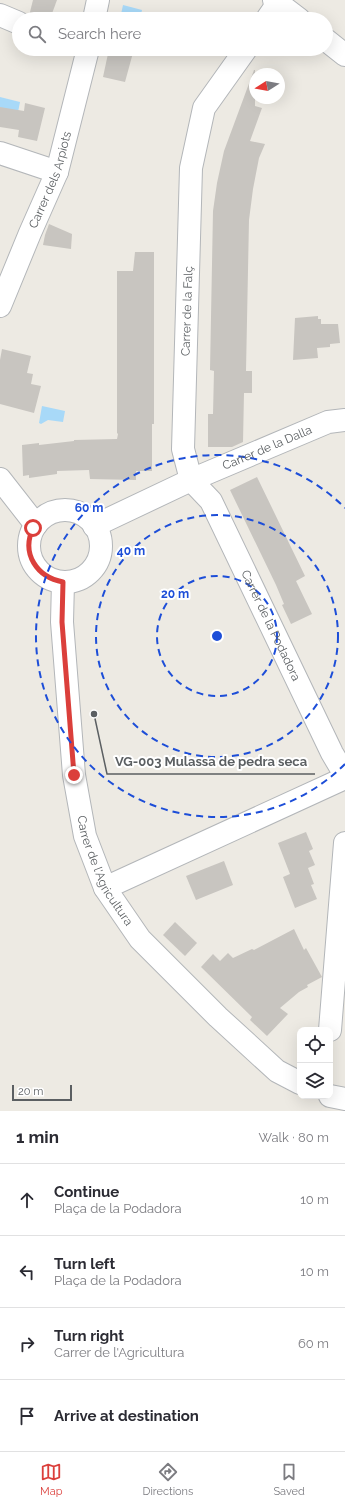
<!DOCTYPE html>
<html lang="en">
<head>
<meta charset="utf-8">
<style>
  :root { --surface:#fff; --page:#f7f7f7; --text:#2b2b33; --muted:#7c7c81; --line:#e1e1e2; --accent:#db3f3b }
  body { margin:0; font-family:Raleway,sans-serif; background:var(--page); color:var(--text) }
  .controls { position:absolute; right:12px; bottom:12px; display:grid; overflow:hidden; border-radius:8px; box-shadow:0 4px 16px #0002 }
  .controls button { width:36px; height:36px; display:grid; place-items:center; padding:0; border:0; border-bottom:1px solid var(--line); background:var(--surface); color:var(--text); font:20px sans-serif }
  .compass { position:absolute; left:249px; top:68px; width:36px; height:36px; border-radius:50%; background:var(--surface); box-shadow:0 4px 16px #0002; rotate:259deg }
  .scale { position:absolute; left:12px; bottom:10px; width:60px; box-sizing:border-box; padding-left:4px; border:2px solid #5b5f62; border-top:0; font-size:11px; line-height:14px; white-space:nowrap; color:#5b5f62; -webkit-text-stroke:3px #fff; paint-order:stroke }
  .stop { position:absolute; width:12px; height:12px; margin:-9px; border:3px solid #db3f3b; border-radius:50%; background:#fff }
  .stop.end { background:#db3f3b; border-color:#fff; box-shadow:0 1px 4px #0008 }
  .list { margin:0; padding:0; list-style:none }
  h2 { display:flex; justify-content:space-between; align-items:center; height:52px; margin:0; padding:0 16px; font-size:17px }
  h2 small { font-size:13px; font-weight:400; color:var(--muted) }
  .list li { display:grid; grid-template-columns:26px 1fr auto; gap:12px; align-items:center; box-sizing:border-box; height:72px; padding:0 16px; border-top:1px solid var(--line) }
  .list b { display:block; font-size:15px; white-space:nowrap }
  .list p { margin:0; font-size:13px; white-space:nowrap; color:var(--muted) }
  .list em { font-size:13px; font-style:normal; color:var(--muted) }
  .icon { flex:none; width:22px; height:22px; fill:none; stroke:currentColor; stroke-width:2; stroke-linecap:round; stroke-linejoin:round }
  .map { position:relative; flex:none; width:345px; height:1111px; overflow:hidden }
  .search { position:absolute; background:var(--surface); box-shadow:0 4px 16px #0002; left:12px; right:12px; top:12px; height:44px; display:flex; align-items:center; gap:10px; box-sizing:border-box; padding:0 14px; border-radius:22px; color:var(--muted); font-size:15px }
  .sheet { height:340px; background:var(--surface) }
  nav { display:flex; justify-content:space-around; align-items:center; box-sizing:border-box; height:56px; border-top:1px solid var(--line); background:var(--surface); font-size:11px; color:var(--muted) }
  nav a { display:grid; justify-items:center; gap:2px }
  nav .on { color:var(--accent) }
  .map>svg:first-child { display:block }
</style>
</head>
<body>
<div class="map">
<svg width="345" height="1111" viewBox="0 0 345 1111">
  <rect width="100%" height="100%" fill="#edeae3"/>
  <!-- water -->
  <g fill="#a8d9f8">
    <path d="M123,5l19,5 -2,9h-20z"/>
    <path d="M0,97l20,5 -3,15 -17,-10z"/>
    <path d="M42,406l23,5 -2,11 -15,-2 -7,4 -2,-1z"/>
  </g>
  <!-- building -->
  <g fill="#c8c5c0">
    <path d="M33,0h24l-7,19h-10l-11,-3z"/>
    <path d="M109,49h25l-9,33 -22,-5z"/>
    <path d="M254,70h1v36l7,2 -12,33 15,3 -6,14 -6,31 -4,31 -3,151h6v22h-8l-1,49 -11,5h-24v-33h5l1,-43 -4,-1 3,-159 4,-28 7,-32z"/>
    <path d="M25,103l20,5 -8,33 -19,-4 1,-7 -19,-3v-20l24,4z"/>
    <path d="M49,224l23,10 -1,15 -28,-4 2,-10z"/>
    <path d="M135,252h19v172h-2v47h-16v9l-46,-1 -1,-9 -32,1v3l-28,4v-3l-6,1 -1,-31 17,-2v2l35,-4v-1l43,-1 1,-5 -1,-1v-162h16z"/>
    <path d="M318,316v3h3v5h17l2,19 -10,1v3l-13,1 1,10 -25,2 2,-42z"/>
    <path d="M2,349l29,7 -4,17 6,1 -2,10 10,2 -7,27 -34,-9v-44z"/>
    <path d="M257,477l48,99 -9,5 16,33 -21,10 -9,-19 2,-1 -8,-19 -46,-95z"/>
    <path d="M306,832l7,17 -4,2 6,14 -7,3 6,16 -3,1 6,14 -22,9 -12,-31 7,-3 -12,-31z"/>
    <path d="M224,861l9,24 -37,15 -10,-24z"/>
    <path d="M175,922l22,21 -12,13 -22,-21z"/>
    <path d="M294,929l10,21 2,-2 16,29 -15,8 1,2 -9,5 -19,16 8,6 -21,22 -17,-16 2,-3 -51,-50 12,-13 7,7 8,-8 5,5 19,-9 2,1z"/>
  </g>
  <g fill="none" stroke-linecap="round" stroke-linejoin="round">
    <!-- minor casing -->
    <g stroke="#b3b6b9" stroke-width="24">
      <g id="minor">
        <path d="M274,0l25,19"/>
        <path d="M0,15l19,8"/>
        <path d="M94,19l4,-19"/>
        <path d="M267,19l13,-19"/>
        <path d="M326,40l19,15"/>
        <path id="s1" d="M246,49l-42,59 -13,60 -8,281 8,31 20,21 121,252 13,22"/>
        <path d="M0,153l57,19"/>
        <path id="s2" d="M0,306l30,-73 27,-61 31,-123"/>
        <path d="M0,479l36,46"/>
        <circle cx="65" cy="546" r="36"/>
        <path id="s3" d="M94,526l97,-46 137,-58 17,-2"/>
        <path id="s4" d="M63,582l-1,40 12,153 11,61 20,52 35,51 78,78 59,54 23,12"/>
        <path d="M105,888l240,-110"/>
        <path d="M330,1030l15,-187"/>
        <path d="M330,1096l15,3"/>
      </g>
    </g>
    <!-- minor -->
    <use href="#minor" stroke="#fff" stroke-width="22"/>
  </g>
  <g fill="none" stroke-linecap="round" stroke-linejoin="round">
    <!-- route -->
    <path stroke="#db3f3b" stroke-width="5" d="M33,528c-12,26 4,49 30,54l-1,40 12,153"/>
  </g>
  <!-- distance rings -->
  <g fill="none" stroke="#1d4ed8" stroke-width="2" stroke-dasharray="7 5">
    <circle cx="217" cy="636" r="60"/>
    <circle cx="217" cy="636" r="121"/>
    <path d="M345 764A181 181 0 1 1 345 508"/>
  </g>
  <g text-anchor="middle" stroke-width="4" stroke-linejoin="round" paint-order="stroke">
    <!-- street labels -->
    <g font-size="12" fill="#5b5f62" stroke="#fff">
      <text dy="4" stroke="none"><textPath href="#s2" startOffset="136">Carrer dels Arpiots</textPath></text>
      <text transform="translate(187 311) rotate(-88)" y="4">Carrer de la Falç</text>
      <text dy="4" stroke="none"><textPath href="#s3" startOffset="190">Carrer de la Dalla</textPath></text>
      <text dy="4" stroke="none"><textPath href="#s1" startOffset="614">Carrer de la Podadora</textPath></text>
      <text dy="4" stroke="none"><textPath href="#s4" startOffset="295">Carrer de l'Agricultura</textPath></text>
    </g>
  </g>
  <circle cx="217" cy="636" r="6" fill="#1d4ed8" stroke="#fff" stroke-width="2"/>
  <g font-size="12" text-anchor="middle" font-weight="bold" fill="#1d4ed8" stroke="#fff" stroke-width="4" stroke-linejoin="round" paint-order="stroke">
    <text x="89" y="512">60 m</text>
    <text x="131" y="555">40 m</text>
    <text x="175" y="598">20 m</text>
  </g>
  <!-- callouts -->
  <path fill="none" stroke="#5b5f62" stroke-width="1.5" d="M94 714L107 774H315"/>
  <circle fill="#5b5f62" stroke="#fff" stroke-width="1.5" cx="94" cy="714" r="4"/>
  <g font-size="13" text-anchor="middle" font-weight="bold" fill="#5b5f62" stroke="#fff" stroke-width="4" stroke-linejoin="round" paint-order="stroke">
    <text x="211" y="766">VG-003 Mulassa de pedra seca</text>
  </g>
</svg>
<div class="controls">
<button><svg class="icon" aria-label="locate" viewBox="0 0 24 24"><circle cx="12" cy="12" r="6"/><path d="M12 2v4M12 18v4M2 12h4M18 12h4"/></svg></button>
<button><svg class="icon" aria-label="layers" viewBox="0 0 24 24"><path d="M12 4l9 5-9 5-9-5zM3 14l9 5 9-5"/></svg></button>
</div>
<svg class="compass" viewBox="-18 -18 36 36"><path d="M0-13l5 13h-10z" fill="#e53935"/><path d="M0 13l5-13h-10z" fill="#7c7c81"/></svg>
<div class="scale">20 m</div>
<div class="stop" style="left:33px;top:528px"></div>
<div class="stop end" style="left:74px;top:775px"></div>
<div class="search"><svg class="icon" aria-label="search" viewBox="0 0 24 24"><circle cx="10" cy="10" r="6"/><path d="M15 15l6 6"/></svg>Search here</div>
</div>
<section class="sheet">
<h2>1 min<small>Walk · 80 m</small></h2>
<ul class="list">
<li><svg class="icon" aria-label="ahead" viewBox="0 0 24 24"><path d="M12 20V5M6 11l6-6 6 6"/></svg><div><b>Continue</b><p>Plaça de la Podadora</p></div><em>10 m</em></li>
<li><svg class="icon" aria-label="left" viewBox="0 0 24 24"><path d="M17 20v-9H6M10 6l-5 5 5 5"/></svg><div><b>Turn left</b><p>Plaça de la Podadora</p></div><em>10 m</em></li>
<li><svg class="icon" aria-label="right" viewBox="0 0 24 24"><path d="M7 20v-9h11M14 6l5 5-5 5"/></svg><div><b>Turn right</b><p>Carrer de l'Agricultura</p></div><em>60 m</em></li>
<li><svg class="icon" aria-label="arrive" viewBox="0 0 24 24"><path d="M6 21V4h12l-3 4 3 4H6"/></svg><div><b>Arrive at destination</b></div></li>
</ul>
</section>
<nav>
<a class="on"><svg class="icon" aria-label="map" viewBox="0 0 24 24"><path d="M3 6l6-2 6 2 6-2v14l-6 2-6-2-6 2zM9 4v14M15 6v14"/></svg>Map</a>
<a><svg class="icon" aria-label="directions" viewBox="0 0 24 24"><path d="M12 3l9 9-9 9-9-9zM9 14v-3h6M13 9l2 2-2 2"/></svg>Directions</a>
<a><svg class="icon" aria-label="saved" viewBox="0 0 24 24"><path d="M7 4h10v16l-5-4-5 4z"/></svg>Saved</a>
</nav>
</body>
</html>
